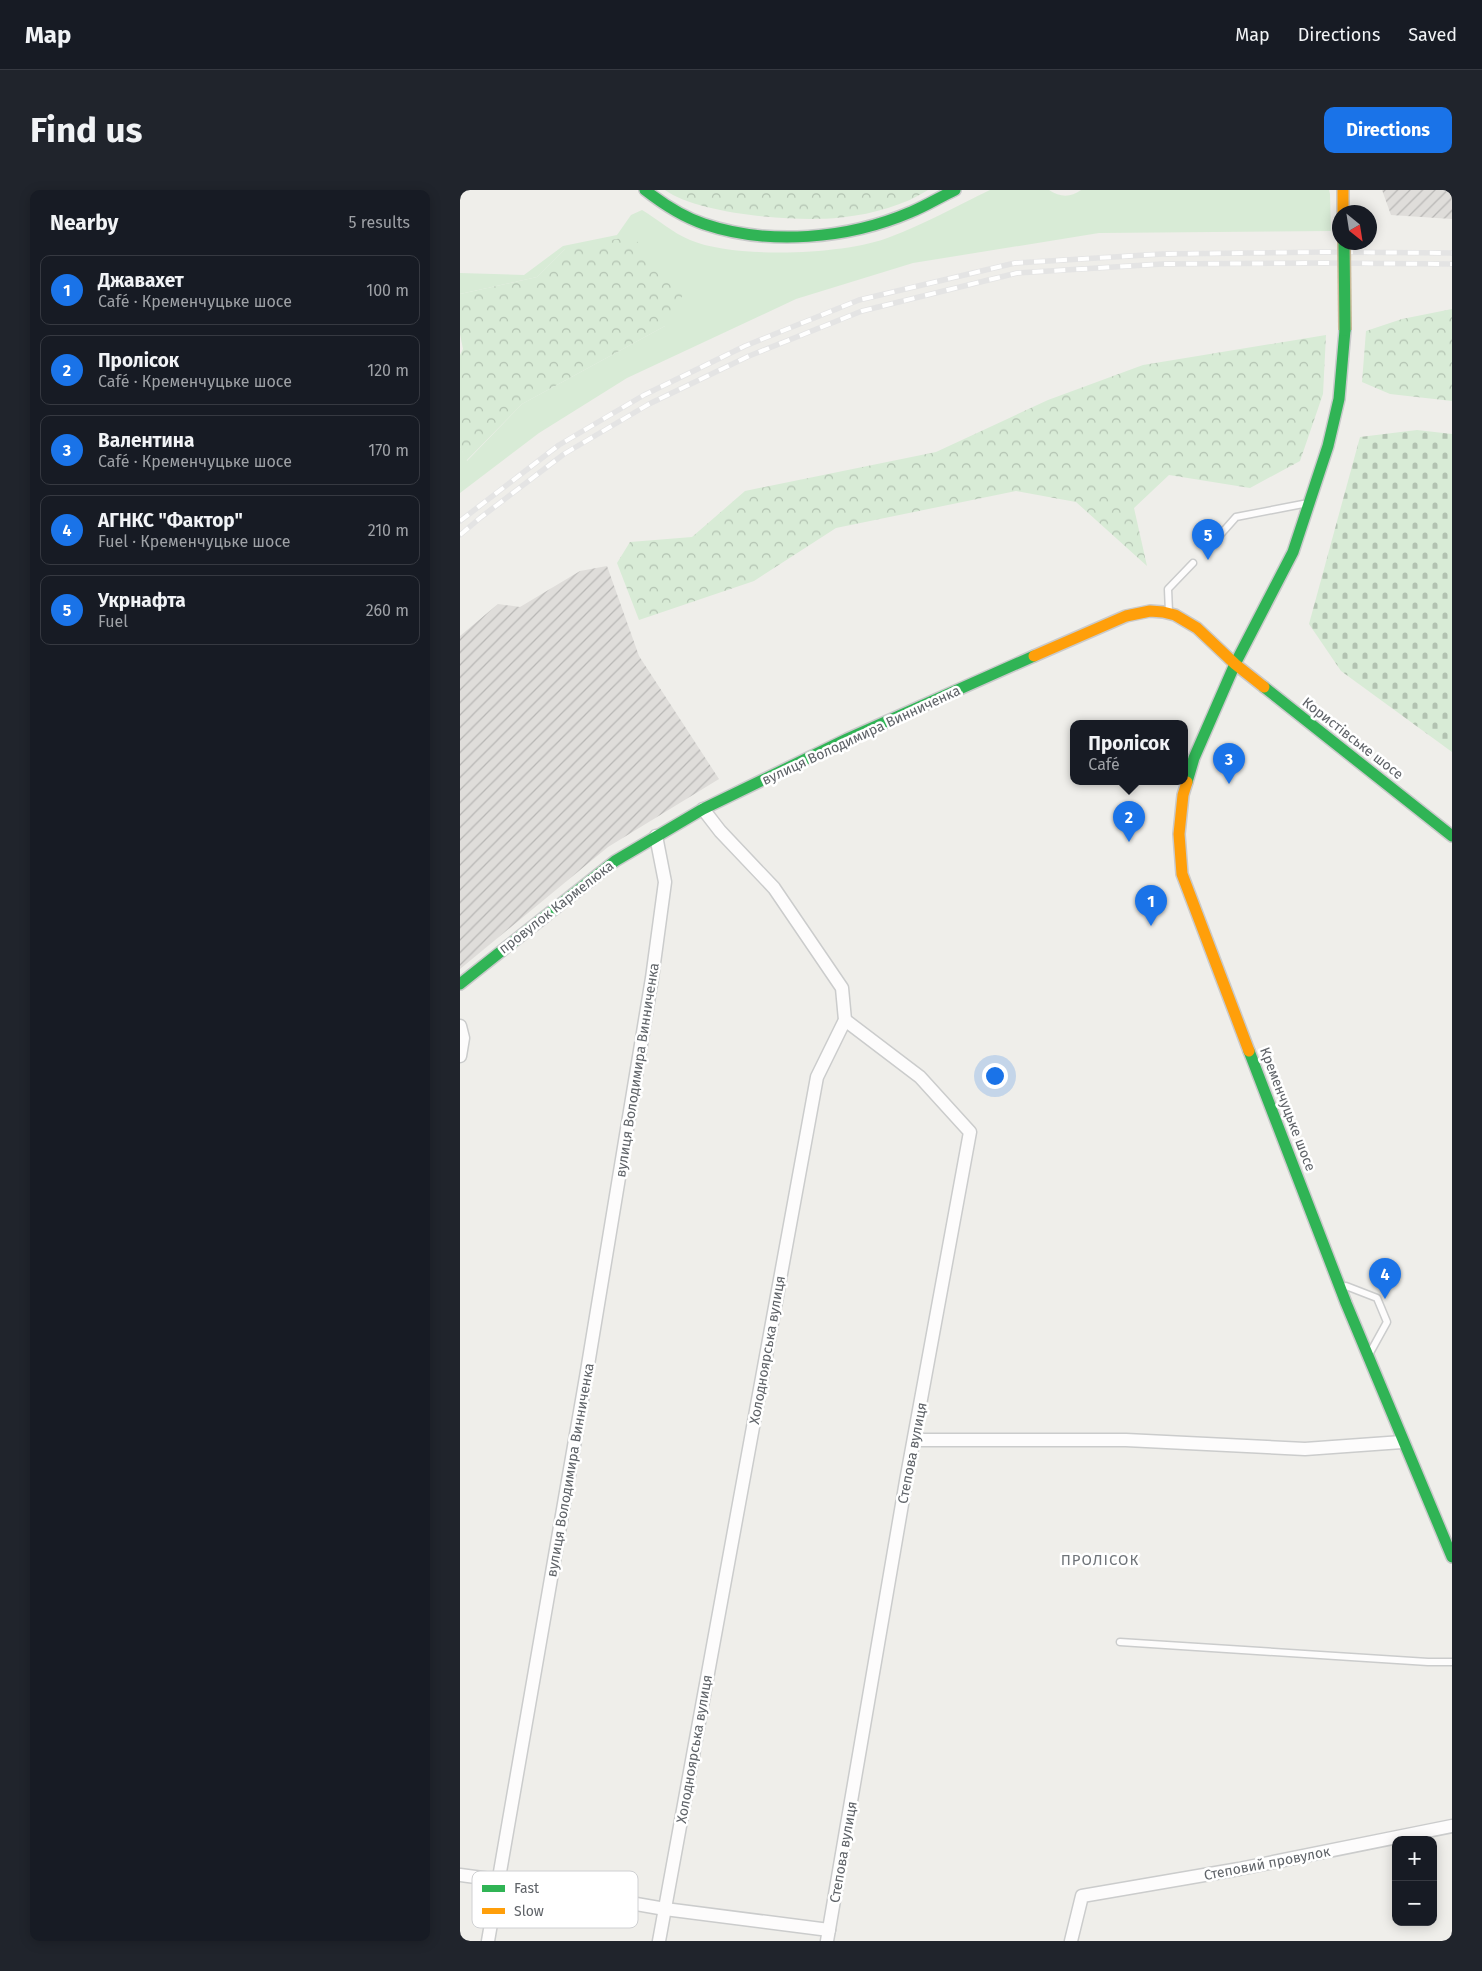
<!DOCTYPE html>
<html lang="en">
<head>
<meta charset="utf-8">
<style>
  :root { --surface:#171b24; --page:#20242c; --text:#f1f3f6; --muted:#9ea1a6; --line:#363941; --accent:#1a73e8 }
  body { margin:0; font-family:"Fira Sans",sans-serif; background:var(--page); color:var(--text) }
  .controls { position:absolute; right:15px; bottom:15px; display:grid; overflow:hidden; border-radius:10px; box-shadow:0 2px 12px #0003 }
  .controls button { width:45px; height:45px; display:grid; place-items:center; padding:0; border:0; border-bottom:1px solid var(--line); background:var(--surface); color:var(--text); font:25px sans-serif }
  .compass { position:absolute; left:872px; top:15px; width:45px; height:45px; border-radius:50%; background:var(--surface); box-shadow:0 2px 12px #0003; rotate:150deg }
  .you { position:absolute; left:534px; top:885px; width:18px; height:18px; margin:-12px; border:4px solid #fff; border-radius:50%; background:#1a73e8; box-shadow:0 0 0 8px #1a73e833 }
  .badge { display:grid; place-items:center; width:32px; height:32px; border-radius:50%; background:var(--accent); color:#fff; font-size:16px; font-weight:700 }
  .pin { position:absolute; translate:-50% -41px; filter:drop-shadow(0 1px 2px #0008) }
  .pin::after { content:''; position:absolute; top:26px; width:18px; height:15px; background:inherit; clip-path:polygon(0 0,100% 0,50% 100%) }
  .popup { position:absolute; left:610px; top:530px; width:118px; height:65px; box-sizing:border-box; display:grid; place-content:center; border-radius:10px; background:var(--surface); filter:drop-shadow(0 1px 4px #0005); font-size:16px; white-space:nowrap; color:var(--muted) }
  .popup b { font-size:19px; color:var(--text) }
  .popup::after { content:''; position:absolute; left:50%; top:100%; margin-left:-10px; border:10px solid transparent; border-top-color:var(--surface) }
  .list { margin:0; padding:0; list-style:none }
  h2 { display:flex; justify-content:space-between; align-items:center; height:65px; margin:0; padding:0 20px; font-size:21px }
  h2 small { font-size:16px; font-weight:400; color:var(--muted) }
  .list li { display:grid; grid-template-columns:32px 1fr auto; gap:15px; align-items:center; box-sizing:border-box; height:70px; margin:0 10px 10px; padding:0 10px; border:1px solid var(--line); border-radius:10px }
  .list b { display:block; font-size:19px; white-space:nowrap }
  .list p { margin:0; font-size:16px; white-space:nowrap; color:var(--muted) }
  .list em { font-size:16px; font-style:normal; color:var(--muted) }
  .map { position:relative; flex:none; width:992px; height:1751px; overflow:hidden; border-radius:10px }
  header { display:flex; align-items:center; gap:30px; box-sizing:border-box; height:70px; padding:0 25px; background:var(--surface); border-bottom:1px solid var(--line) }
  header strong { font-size:24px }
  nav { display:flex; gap:28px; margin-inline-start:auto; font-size:18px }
  .intro { display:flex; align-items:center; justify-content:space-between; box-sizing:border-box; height:120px; padding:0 30px }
  h1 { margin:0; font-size:35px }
  .button { padding:12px 22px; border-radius:10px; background:var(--accent); color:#fff; font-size:18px; font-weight:700 }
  main { display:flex; gap:30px; padding:0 30px }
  aside { flex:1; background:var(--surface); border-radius:10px; box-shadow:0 2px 12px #0003 }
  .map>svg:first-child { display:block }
</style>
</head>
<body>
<header>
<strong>Map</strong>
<nav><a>Map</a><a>Directions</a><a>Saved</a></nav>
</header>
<div class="intro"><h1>Find us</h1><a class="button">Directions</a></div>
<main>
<aside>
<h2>Nearby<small>5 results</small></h2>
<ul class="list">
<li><span class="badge">1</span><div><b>Джавахет</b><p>Café · Кременчуцьке шосе</p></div><em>100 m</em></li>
<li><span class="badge">2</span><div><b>Пролісок</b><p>Café · Кременчуцьке шосе</p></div><em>120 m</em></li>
<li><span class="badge">3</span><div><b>Валентина</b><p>Café · Кременчуцьке шосе</p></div><em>170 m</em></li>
<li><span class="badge">4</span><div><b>АГНКС &quot;Фактор&quot;</b><p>Fuel · Кременчуцьке шосе</p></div><em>210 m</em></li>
<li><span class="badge">5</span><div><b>Укрнафта</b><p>Fuel</p></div><em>260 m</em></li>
</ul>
</aside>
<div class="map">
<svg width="992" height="1751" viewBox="0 0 992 1751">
  <defs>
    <pattern id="industrial-furrows" width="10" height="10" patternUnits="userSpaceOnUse" patternTransform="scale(1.25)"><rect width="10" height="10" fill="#dfddda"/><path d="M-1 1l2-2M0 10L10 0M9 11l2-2" fill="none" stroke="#b8b7b5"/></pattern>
    <pattern id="forest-crowns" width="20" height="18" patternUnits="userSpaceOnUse" patternTransform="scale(1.25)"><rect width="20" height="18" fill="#d8ebd6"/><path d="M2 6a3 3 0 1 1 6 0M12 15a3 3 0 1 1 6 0" fill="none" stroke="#b2c2b1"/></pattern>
    <pattern id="cemetery-stones" width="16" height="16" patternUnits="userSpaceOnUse" patternTransform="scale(1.25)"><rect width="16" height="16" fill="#d8ebd6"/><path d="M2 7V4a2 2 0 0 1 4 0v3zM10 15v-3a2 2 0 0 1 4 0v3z" fill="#b2c2b1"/></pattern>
  </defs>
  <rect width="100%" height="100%" fill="#efeeea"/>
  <!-- industrial -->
  <g fill="url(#industrial-furrows)">
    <path d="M922,0h70v29l-61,-4z"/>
    <path d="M147,376l32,90 80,123 -111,68 -148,122v-333l38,-32 22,3 60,-36z"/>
  </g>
  <!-- green -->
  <path fill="#d8ebd6" d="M530,0h59c11,7 21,8 32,0h248l1,4 1,37 -232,2 -186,30 -117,36 -169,79 -88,55 -79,60v-47l7,15 55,-57 143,-78 -100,-77 -28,28 -77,17v-21l64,2 39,-29 54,-11 14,-20 11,-5c15,9 31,23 48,30 44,19 156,15 200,-3 34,-13 67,-31 100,-47z"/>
  <!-- forest -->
  <g fill="url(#forest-crowns)">
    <path d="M205,0h263c-23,15 -56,24 -83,27 -42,6 -146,-2 -180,-27z"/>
    <path d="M172,46l52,57 -19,33 -143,78 -56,57 -6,-15v-91l3,-6 -3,-15v-40l77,-17 28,-28z"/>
    <path d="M992,119v92l-62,-7 -28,-12 4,-51 36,-12z"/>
    <path d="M866,145l-3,59 -23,67 -50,27 -81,-13 -35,33 13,58 -71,-64 -60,-11 -180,37 -82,53 -115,39 -22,-57 13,-21 62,-5 53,-46 191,-39 112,-52 95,-35z"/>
  </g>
  <!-- cemetery -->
  <path fill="url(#cemetery-stones)" d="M957,240l35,4v318l-111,-81 -32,-47 51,-187z"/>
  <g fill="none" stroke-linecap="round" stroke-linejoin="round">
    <!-- lane casing -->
    <g stroke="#cbcccc" stroke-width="9">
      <g id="lane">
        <path d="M753,353l23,-26 67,-13"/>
        <path d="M709,422l-1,-23 25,-26"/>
        <path d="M886,1096l31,12 10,24 -16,29"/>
        <path d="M660,1452l308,20h24"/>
      </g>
    </g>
    <!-- street casing -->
    <g stroke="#cbcccc" stroke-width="15">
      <g id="street">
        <path d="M0,836l3,12 -3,18"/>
        <path d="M455,1250h211l179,9 97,-7"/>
        <path d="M0,1685l38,5 167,29 164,21"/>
        <path d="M28,1751l98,-564 66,-399 13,-96 -9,-46"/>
        <path d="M199,1751l158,-864 28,-57 -3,-32 -68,-100 -54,-57 -17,-22"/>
        <path d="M367,1751l79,-460 64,-349 -50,-55 -75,-57"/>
        <path d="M611,1751l11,-45 157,-27 213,-43"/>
      </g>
    </g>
    <!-- fast casing -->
    <g stroke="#cacacb" stroke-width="14">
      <g id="fast">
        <path d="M185,0c18,14 38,27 59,34 65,22 144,15 207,-12 15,-6 29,-15 44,-22"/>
        <path d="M804,497l188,149"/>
        <path d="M727,592l7,-24 41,-94 58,-112 35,-106 11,-47 6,-69"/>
        <path d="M0,794l155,-123 88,-52 144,-70 187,-83"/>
        <path d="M789,861l97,252 106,254"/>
      </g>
    </g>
    <!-- slow casing -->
    <g stroke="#cacacb" stroke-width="14">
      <g id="slow">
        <path d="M883,0v22"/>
        <path d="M574,466l92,-40 24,-5 13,1 12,3 22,13 38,36 29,23"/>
        <path d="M727,592l-4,13 -4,39 3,40 67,177"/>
      </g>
    </g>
    <!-- lane -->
    <use href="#lane" stroke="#fdfcfc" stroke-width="6"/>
    <!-- street -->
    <use href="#street" stroke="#fdfcfc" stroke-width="12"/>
    <!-- fast -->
    <use href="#fast" stroke="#30b455" stroke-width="11"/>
    <!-- slow -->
    <use href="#slow" stroke="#ff9f0a" stroke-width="11"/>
    <!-- rail casing -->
    <g stroke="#e4e4e4" stroke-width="5.5">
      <g id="rail">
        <path d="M0,331l99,-76 85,-50 101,-49 114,-46 156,-37 147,-9 163,-2 127,1"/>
        <path d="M0,345l20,-17 84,-64 85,-50 100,-48 113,-45 155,-38 145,-9 163,-1 127,1"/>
      </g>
    </g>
    <!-- rail -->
    <use href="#rail" stroke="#fff" stroke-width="4" stroke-dasharray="11" stroke-linecap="butt"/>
    <!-- fast-bridge casing -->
    <g stroke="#c8b996" stroke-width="14" stroke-linecap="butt">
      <path id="fast-bridge" d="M884,52l1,88"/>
    </g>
    <!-- fast-bridge -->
    <use href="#fast-bridge" stroke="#30b455" stroke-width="11"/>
  </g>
  <g text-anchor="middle" stroke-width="5" stroke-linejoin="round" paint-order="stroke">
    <!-- street labels -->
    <g font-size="14" fill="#5f6368" stroke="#fff">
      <text transform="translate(401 545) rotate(-25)" y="5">вулиця Володимира Винниченка</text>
      <text transform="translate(893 548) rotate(38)" y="5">Користівське шосе</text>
      <text transform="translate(96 717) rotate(-38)" y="5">провулок Кармелюка</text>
      <text transform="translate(177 880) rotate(-81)" y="5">вулиця Володимира Винниченка</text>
      <text transform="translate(828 919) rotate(69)" y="5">Кременчуцьке шосе</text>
      <text transform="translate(307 1160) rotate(-80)" y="5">Холодноярська вулиця</text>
      <text transform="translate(452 1263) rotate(-79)" y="5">Степова вулиця</text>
      <text transform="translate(110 1280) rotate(-80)" y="5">вулиця Володимира Винниченка</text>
      <text transform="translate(234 1559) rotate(-80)" y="5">Холодноярська вулиця</text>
      <text transform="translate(383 1662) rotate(-80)" y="5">Степова вулиця</text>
      <text transform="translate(807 1673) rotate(-11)" y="5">Степовий провулок</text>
    </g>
    <!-- neighbourhood labels -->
    <g font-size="15" letter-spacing="1" fill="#70757a" stroke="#fff">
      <text x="640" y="1375">ПРОЛІСОК</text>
    </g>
  </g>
  <!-- legend -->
  <rect x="12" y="1681" width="166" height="57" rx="8" fill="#fff" stroke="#cfd0d2" stroke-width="1"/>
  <rect x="22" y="1695" width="23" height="7" fill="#30b455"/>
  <rect x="22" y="1718" width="23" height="6" fill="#ff9f0a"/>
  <g font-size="14" fill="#5f6368">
    <text x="54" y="1703">Fast</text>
    <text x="54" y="1726">Slow</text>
  </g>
</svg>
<div class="controls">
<button>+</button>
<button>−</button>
</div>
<svg class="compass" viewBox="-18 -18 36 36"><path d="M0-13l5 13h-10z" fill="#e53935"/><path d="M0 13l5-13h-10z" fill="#9ea1a6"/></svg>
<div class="you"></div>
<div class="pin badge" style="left:691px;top:736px">1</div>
<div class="pin badge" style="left:669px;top:652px">2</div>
<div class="popup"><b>Пролісок</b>Café</div>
<div class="pin badge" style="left:769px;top:594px">3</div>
<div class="pin badge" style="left:925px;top:1109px">4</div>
<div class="pin badge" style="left:748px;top:370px">5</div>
</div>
</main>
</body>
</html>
